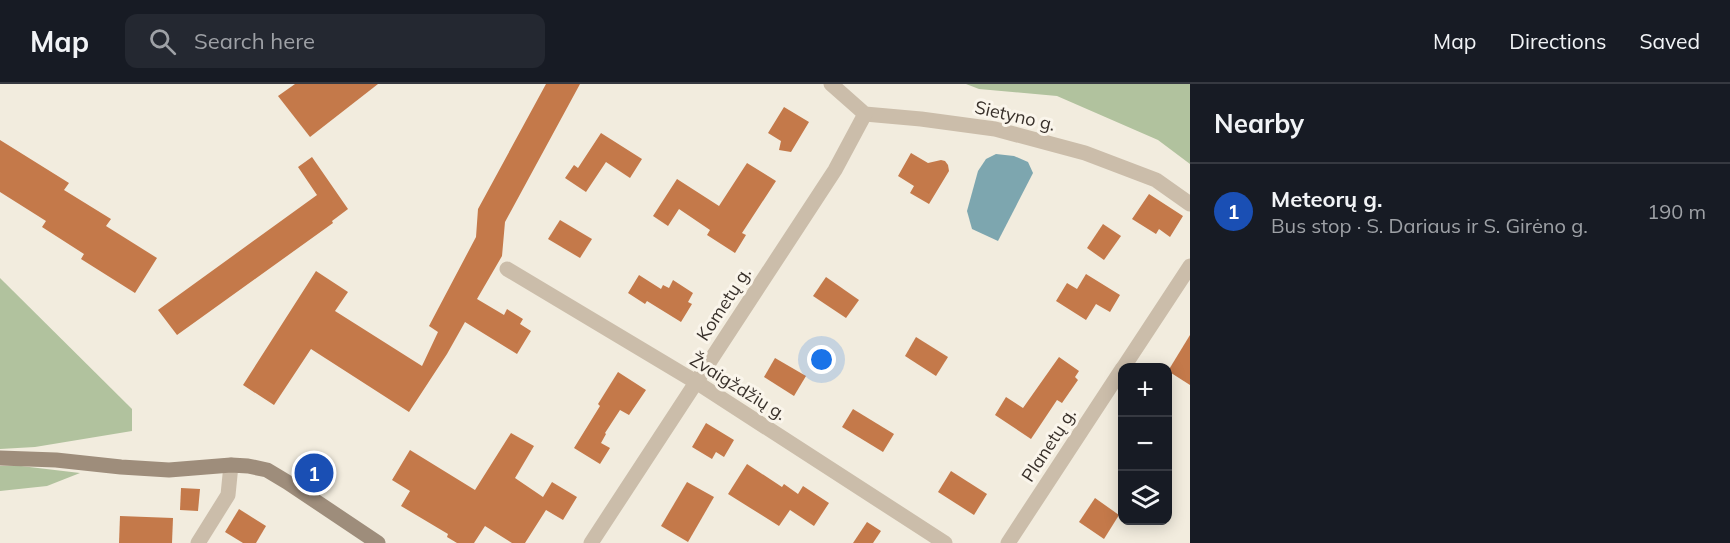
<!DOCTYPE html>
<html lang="en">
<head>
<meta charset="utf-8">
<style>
  :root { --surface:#171b24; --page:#242831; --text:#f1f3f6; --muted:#9ea1a6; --line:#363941; --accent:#0f766e }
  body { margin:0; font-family:Mulish,sans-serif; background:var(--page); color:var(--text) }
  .controls { position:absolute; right:18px; bottom:18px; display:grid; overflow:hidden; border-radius:12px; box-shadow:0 3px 15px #0003 }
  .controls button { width:54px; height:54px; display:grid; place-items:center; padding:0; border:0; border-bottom:2px solid var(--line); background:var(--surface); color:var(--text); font:30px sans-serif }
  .you { position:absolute; left:822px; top:276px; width:21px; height:21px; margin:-15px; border:4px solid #fff; border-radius:50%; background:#1a73e8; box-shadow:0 0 0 9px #1a73e833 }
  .badge { display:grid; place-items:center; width:39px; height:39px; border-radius:50%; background:var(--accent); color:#fff; font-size:20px; font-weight:700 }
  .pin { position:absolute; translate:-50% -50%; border:3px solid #fff; box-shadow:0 2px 6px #0006 }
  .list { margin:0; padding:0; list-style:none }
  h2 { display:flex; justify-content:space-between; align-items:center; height:78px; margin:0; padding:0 24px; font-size:26px }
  h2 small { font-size:20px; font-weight:400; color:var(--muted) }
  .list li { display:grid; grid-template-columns:39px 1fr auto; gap:18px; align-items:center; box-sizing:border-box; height:96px; padding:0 24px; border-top:2px solid var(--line) }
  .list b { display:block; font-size:22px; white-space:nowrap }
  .list p { margin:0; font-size:20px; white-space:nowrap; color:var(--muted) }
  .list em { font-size:20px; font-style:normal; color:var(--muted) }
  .icon { flex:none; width:33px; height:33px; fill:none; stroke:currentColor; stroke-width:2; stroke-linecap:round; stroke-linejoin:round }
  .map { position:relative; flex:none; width:1190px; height:459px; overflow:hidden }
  header { display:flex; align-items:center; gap:36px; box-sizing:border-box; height:84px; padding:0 30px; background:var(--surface); border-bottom:2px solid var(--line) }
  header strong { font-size:28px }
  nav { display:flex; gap:33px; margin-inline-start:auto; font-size:21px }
  .search { width:420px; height:54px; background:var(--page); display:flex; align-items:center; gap:15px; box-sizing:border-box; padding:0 21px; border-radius:12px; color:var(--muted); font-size:22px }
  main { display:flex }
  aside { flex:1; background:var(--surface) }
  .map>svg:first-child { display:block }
</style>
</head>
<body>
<header>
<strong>Map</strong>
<div class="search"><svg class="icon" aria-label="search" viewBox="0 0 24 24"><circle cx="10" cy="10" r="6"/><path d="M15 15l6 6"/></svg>Search here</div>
<nav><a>Map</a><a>Directions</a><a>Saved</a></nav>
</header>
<main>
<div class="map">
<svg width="1190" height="459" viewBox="0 0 1190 459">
  <rect width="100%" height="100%" fill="#f2ecde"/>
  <!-- green -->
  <g fill="#b1c29e">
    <path d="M966,0h224v80l-32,-24 -101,-44 -78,-7z"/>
    <path d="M0,194l132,131v22l-97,16 -35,2z"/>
    <path d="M0,382h21l59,7 -33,13 -47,5z"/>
  </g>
  <!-- water -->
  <path fill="#7da6af" d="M996,70l18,2 14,6 5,11 -35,68 -26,-12 -5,-18 11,-40 8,-12z"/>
  <!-- building -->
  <g fill="#c4794a">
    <path d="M295,0h83l-68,53 -32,-41z"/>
    <path d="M546,0h34l-75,138 -3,34 -25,43 27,16 3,-6 16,10 -3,5 11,7 -14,23 -52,-32 -18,32 -38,58 -98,-63 -37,56 -31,-20 73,-114 32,21 -13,19 87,55 16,-34 -9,-6 47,-89 2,-28z"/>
    <path d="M784,23l25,15 -18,30 -12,-2 2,-9 -13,-8z"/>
    <path d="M601,49l41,26 -12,19 -24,-16 -20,30 -21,-14 9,-13 4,3z"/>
    <path d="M0,56l69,43 -5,7 47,29 -5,7 51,32 -22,35 -54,-34 3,-5 -42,-27 4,-6 -46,-29z"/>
    <path d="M911,69l17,10 13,-3 4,1 3,4 1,6 -20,33 -19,-11 4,-7 -16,-10z"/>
    <path d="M312,73l36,52 -16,12 1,2 -156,112 -19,-25 159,-115 -19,-28z"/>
    <path d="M747,79l29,18 -34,52 4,2 -11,18 -28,-18 3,-5 -31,-21 -11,17 -15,-10 24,-37 42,27z"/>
    <path d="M1149,110l34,22 -13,21 -11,-8 -3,5 -24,-15z"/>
    <path d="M560,136l32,19 -12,19 -32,-19z"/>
    <path d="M1103,140l18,12 -17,24 -17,-12z"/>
    <path d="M1086,190l34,21 -10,17 -14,-8 -10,16 -30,-19 11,-18 10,6z"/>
    <path d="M639,191l22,14 2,-4 6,3 4,-8 20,13 -5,9 4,2 -11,18 -34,-21 -2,3 -17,-11z"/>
    <path d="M826,193l33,23 -13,18 -33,-22z"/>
    <path d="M1190,251v50l-22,-14z"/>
    <path d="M916,253l32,20 -12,19 -31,-20z"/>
    <path d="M1059,273l20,14 -4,6 3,3 -16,23 -5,-3 -26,39 -36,-24 11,-18 17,11z"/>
    <path d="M775,274l31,18 -12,20 -30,-19z"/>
    <path d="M618,288l28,18 -17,25 -9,-5 -15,23 1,1 -5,9 9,5 -10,16 -26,-16 26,-42 -2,-2z"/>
    <path d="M853,325l41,25 -11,18 -41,-25z"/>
    <path d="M706,339l28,17 -10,17 -8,-5 -4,7 -20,-12z"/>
    <path d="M511,349l23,13 -19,32 28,19 9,-15 25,15 -14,23 -17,-10 -21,33h-13l-27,-17 -11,17h-17l-10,-6 1,-3 -47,-28 9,-15 -18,-11 18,-30 65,40z"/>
    <path d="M747,380l35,23 2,-3 14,10 5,-8 26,17 -15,23 -24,-16 -11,16 -51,-32z"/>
    <path d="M951,387l36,23 -13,21 -36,-23z"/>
    <path d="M687,398l27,15 -26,45 -27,-16z"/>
    <path d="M181,404l19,1 -2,22 -18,-1z"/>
    <path d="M1095,414l24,17 -15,24 -25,-17z"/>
    <path d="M239,425l27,17 -10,17h-13l-18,-11z"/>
    <path d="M120,432l53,2 -1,25h-53z"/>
    <path d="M867,438l14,9 -8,12h-20z"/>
  </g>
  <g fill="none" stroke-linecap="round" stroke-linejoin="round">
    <!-- street -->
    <g stroke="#cbbdaa" stroke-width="15">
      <path d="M831,0l34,30 56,5 74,10 90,24 71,27 34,24"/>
      <path d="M507,185l189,113 249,161"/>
      <path d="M1123,284l67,-102"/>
      <path d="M198,459l30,-48 3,-30"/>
      <path d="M591,459l244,-373 30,-56"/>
      <path d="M1008,459l114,-174"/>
    </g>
    <!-- secondary -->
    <path stroke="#9e8d7b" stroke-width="15" d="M0,374l56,2 65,7 48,3 62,-5 17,1 19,4 20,12 91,61"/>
  </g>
  <g text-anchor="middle" stroke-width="6" stroke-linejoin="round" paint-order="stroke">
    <!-- street labels -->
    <g font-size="18" fill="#38302a" stroke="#faf5eb">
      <text transform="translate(1015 32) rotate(13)" y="6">Sietyno g.</text>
      <text transform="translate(724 220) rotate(-57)" y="6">Kometų g.</text>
      <text transform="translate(738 303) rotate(32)" y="6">Žvaigždžių g.</text>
      <text transform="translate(1049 361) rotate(-57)" y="6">Planetų g.</text>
    </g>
  </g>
</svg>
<div class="controls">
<button>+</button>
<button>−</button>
<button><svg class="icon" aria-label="layers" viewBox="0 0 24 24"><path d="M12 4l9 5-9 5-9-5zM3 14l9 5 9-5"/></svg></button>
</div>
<div class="you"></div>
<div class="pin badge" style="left:314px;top:389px;background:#1a4fb4">1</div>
</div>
<aside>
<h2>Nearby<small></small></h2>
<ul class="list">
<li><span class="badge" style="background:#1a4fb4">1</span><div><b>Meteorų g.</b><p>Bus stop · S. Dariaus ir S. Girėno g.</p></div><em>190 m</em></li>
</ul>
</aside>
</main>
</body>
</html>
